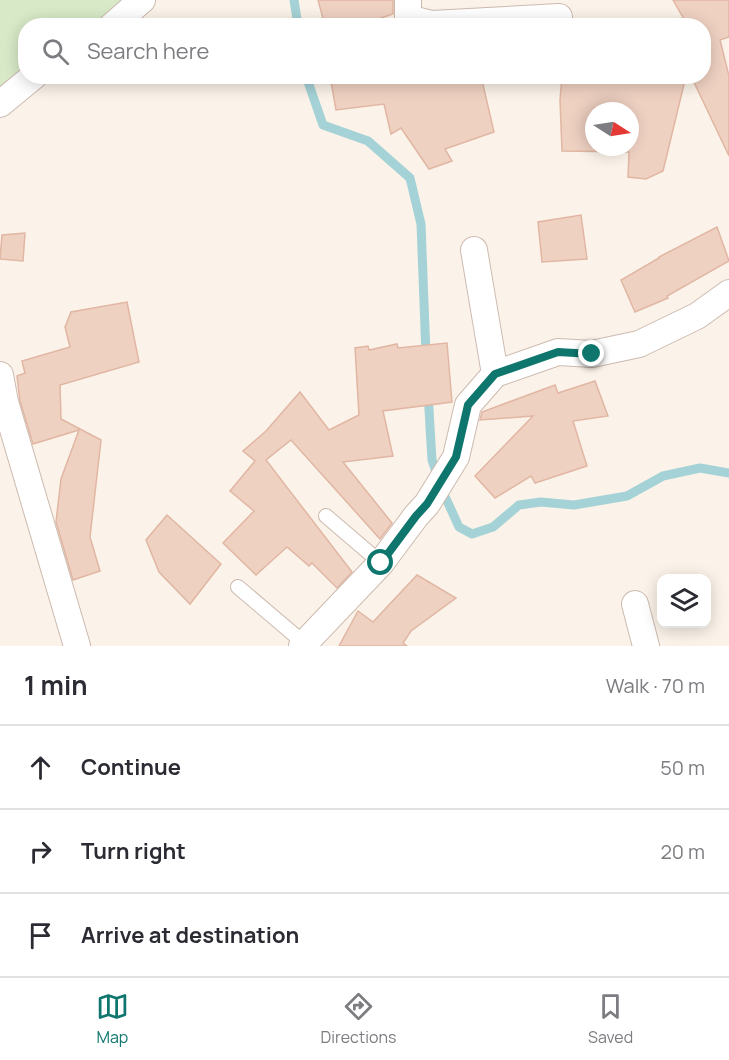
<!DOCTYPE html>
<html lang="en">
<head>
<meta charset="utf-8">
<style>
  :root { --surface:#fff; --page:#f2f2f3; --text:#2b2b33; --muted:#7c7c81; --line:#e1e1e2; --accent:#0f766e }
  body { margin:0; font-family:Manrope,sans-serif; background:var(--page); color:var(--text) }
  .controls { position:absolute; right:18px; bottom:18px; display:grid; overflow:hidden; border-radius:12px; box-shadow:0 3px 15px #0003 }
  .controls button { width:54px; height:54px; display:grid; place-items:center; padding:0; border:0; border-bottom:2px solid var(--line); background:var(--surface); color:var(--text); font:30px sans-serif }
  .compass { position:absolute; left:585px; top:102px; width:54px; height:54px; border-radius:50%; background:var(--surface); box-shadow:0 3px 15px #0003; rotate:102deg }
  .stop { position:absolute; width:18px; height:18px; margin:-14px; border:4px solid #0f766e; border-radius:50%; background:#fff }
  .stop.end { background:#0f766e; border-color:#fff; box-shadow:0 2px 6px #0008 }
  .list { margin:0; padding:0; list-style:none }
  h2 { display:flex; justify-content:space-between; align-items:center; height:78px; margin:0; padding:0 24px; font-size:26px }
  h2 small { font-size:20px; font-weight:400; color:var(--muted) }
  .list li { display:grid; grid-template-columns:39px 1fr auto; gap:18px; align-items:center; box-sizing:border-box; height:84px; padding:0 24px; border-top:2px solid var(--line) }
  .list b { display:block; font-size:22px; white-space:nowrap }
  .list em { font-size:20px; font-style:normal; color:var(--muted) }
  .icon { flex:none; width:33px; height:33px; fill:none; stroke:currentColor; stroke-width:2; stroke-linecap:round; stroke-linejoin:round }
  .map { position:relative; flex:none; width:729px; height:646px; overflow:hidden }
  .search { position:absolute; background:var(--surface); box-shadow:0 3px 15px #0003; left:18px; right:18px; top:18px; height:66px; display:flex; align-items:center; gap:15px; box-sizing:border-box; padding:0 21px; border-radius:24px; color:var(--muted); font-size:22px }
  .sheet { height:330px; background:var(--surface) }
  nav { display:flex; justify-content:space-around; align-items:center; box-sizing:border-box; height:84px; border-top:2px solid var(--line); background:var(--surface); font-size:16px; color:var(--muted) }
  nav a { display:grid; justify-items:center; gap:3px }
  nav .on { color:var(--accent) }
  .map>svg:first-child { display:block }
</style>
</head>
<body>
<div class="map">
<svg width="729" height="646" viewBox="0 0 729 646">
  <rect width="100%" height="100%" fill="#fbf3e9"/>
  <!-- green -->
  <path fill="#d7e9c7" d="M0,0h128l-36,25 -66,1 -1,47 -25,18z"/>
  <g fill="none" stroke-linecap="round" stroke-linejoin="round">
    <!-- stream -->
    <g stroke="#a5d2d6" stroke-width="9">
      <path d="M294,0l4,26"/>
      <path d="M306,76l17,49 45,16 42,37 11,46 5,131"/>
      <path d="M428,393l4,67 11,32 16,35 13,7 21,-7 26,-22 22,-3 33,3 53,-9 36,-20 37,-8 29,5"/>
    </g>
  </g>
  <!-- building -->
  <g fill="#efd1c2" stroke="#e1b6a3" stroke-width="1.5" fill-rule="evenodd">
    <path d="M318,0h75v14l-35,12h-33z"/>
    <path d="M673,0h56v37l-9,3 9,36v80l-38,-80h13v-50h-16z"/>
    <path d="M330,76h151l13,56 -49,17 7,12 -23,8 -28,-41 -10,6 -7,-30 -48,6z"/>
    <path d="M562,76h124l-23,95 -17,8 -18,-2 1,-25 -67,-1 -2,-51zM594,111h36v36h-36z"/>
    <path d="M581,215l6,44 -45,3 -4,-40z"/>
    <path d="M717,227l12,34 -62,35 1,2 -33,14 -14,-32 38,-22v-1z"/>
    <path d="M25,233l-2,28 -23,-2 2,-24z"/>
    <path d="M127,302l12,60 -79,23 1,34 40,21 -11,97 10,34 -27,9 -17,-58 5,-43 18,-49 -46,14 -13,-43 -3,-25 8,-3 -3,-12 48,-14 -5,-20 6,-15z"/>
    <path d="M447,343l5,59 -69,9 10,45 -50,6 49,61 -12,16 -89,-99 -25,20 86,112 -15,16 -25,-25 -3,3 -22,-19 -31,28 -33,-32 31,-32 -24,-20 25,-30 -12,-10 23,-20 34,-39 29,38 30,-15 -4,-67 13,-2 1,4 28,-6 1,4z"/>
    <path d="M595,381l13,35 -35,5 14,45 -52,17 -4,-7 -36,22 -20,-22 58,-60 -53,4 2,-8 73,-27 3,8z"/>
    <path d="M167,515l54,49 -31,40 -31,-32 -13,-32z"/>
    <path d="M417,575l39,23 -45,33 -8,12 4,3h-68l19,-35 15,11z"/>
  </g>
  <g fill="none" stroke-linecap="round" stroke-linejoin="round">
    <!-- lane casing -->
    <g stroke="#cdbaaf" stroke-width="16">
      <g id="lane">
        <path d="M326,516l55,47"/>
        <path d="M238,587l66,56"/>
      </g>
    </g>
    <!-- street casing -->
    <g stroke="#cdbaaf" stroke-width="28">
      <g id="street">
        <path d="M408,0v18l24,6 127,-7"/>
        <path d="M112,26l30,-26"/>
        <path d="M0,104l34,-28"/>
        <path d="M474,250l21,124"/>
        <path d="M0,375l5,27 72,244"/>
        <path d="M635,604l11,42"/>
        <path d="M302,646l79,-83 35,-47 11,-12 29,-47 12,-52 27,-31 63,-22 34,2 47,-10 58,-28 32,-23"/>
      </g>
    </g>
    <!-- lane -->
    <use href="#lane" stroke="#fff" stroke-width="14"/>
    <!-- street -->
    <use href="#street" stroke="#fff" stroke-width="26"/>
  </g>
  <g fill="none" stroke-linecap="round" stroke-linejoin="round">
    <!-- route -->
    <path stroke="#0f766e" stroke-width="8" d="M381,563l35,-47 11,-12 29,-47 12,-52 27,-31 63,-22 34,2"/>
  </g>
</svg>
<div class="controls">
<button><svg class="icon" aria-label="layers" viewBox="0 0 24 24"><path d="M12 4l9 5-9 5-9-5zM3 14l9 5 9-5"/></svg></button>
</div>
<svg class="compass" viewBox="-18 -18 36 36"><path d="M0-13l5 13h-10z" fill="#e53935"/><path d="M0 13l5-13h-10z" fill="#7c7c81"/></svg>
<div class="stop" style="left:381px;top:563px"></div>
<div class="stop end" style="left:592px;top:354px"></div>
<div class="search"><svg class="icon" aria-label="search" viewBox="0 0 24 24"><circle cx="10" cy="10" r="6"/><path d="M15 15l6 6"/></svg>Search here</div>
</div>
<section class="sheet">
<h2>1 min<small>Walk · 70 m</small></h2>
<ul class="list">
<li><svg class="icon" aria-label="ahead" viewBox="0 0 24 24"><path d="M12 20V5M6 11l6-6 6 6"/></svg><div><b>Continue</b></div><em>50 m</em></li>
<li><svg class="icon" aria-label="right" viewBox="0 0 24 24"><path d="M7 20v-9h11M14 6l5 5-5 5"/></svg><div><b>Turn right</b></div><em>20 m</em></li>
<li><svg class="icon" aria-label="arrive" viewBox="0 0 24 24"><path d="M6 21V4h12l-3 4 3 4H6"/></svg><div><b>Arrive at destination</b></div></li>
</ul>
</section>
<nav>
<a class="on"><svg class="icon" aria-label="map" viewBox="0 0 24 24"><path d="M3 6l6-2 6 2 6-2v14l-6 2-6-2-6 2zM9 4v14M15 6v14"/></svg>Map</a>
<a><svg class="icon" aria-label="directions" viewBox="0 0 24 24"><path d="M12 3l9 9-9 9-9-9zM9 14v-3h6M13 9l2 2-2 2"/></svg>Directions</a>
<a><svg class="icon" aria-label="saved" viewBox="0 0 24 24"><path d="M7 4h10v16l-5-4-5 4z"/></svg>Saved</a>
</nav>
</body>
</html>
